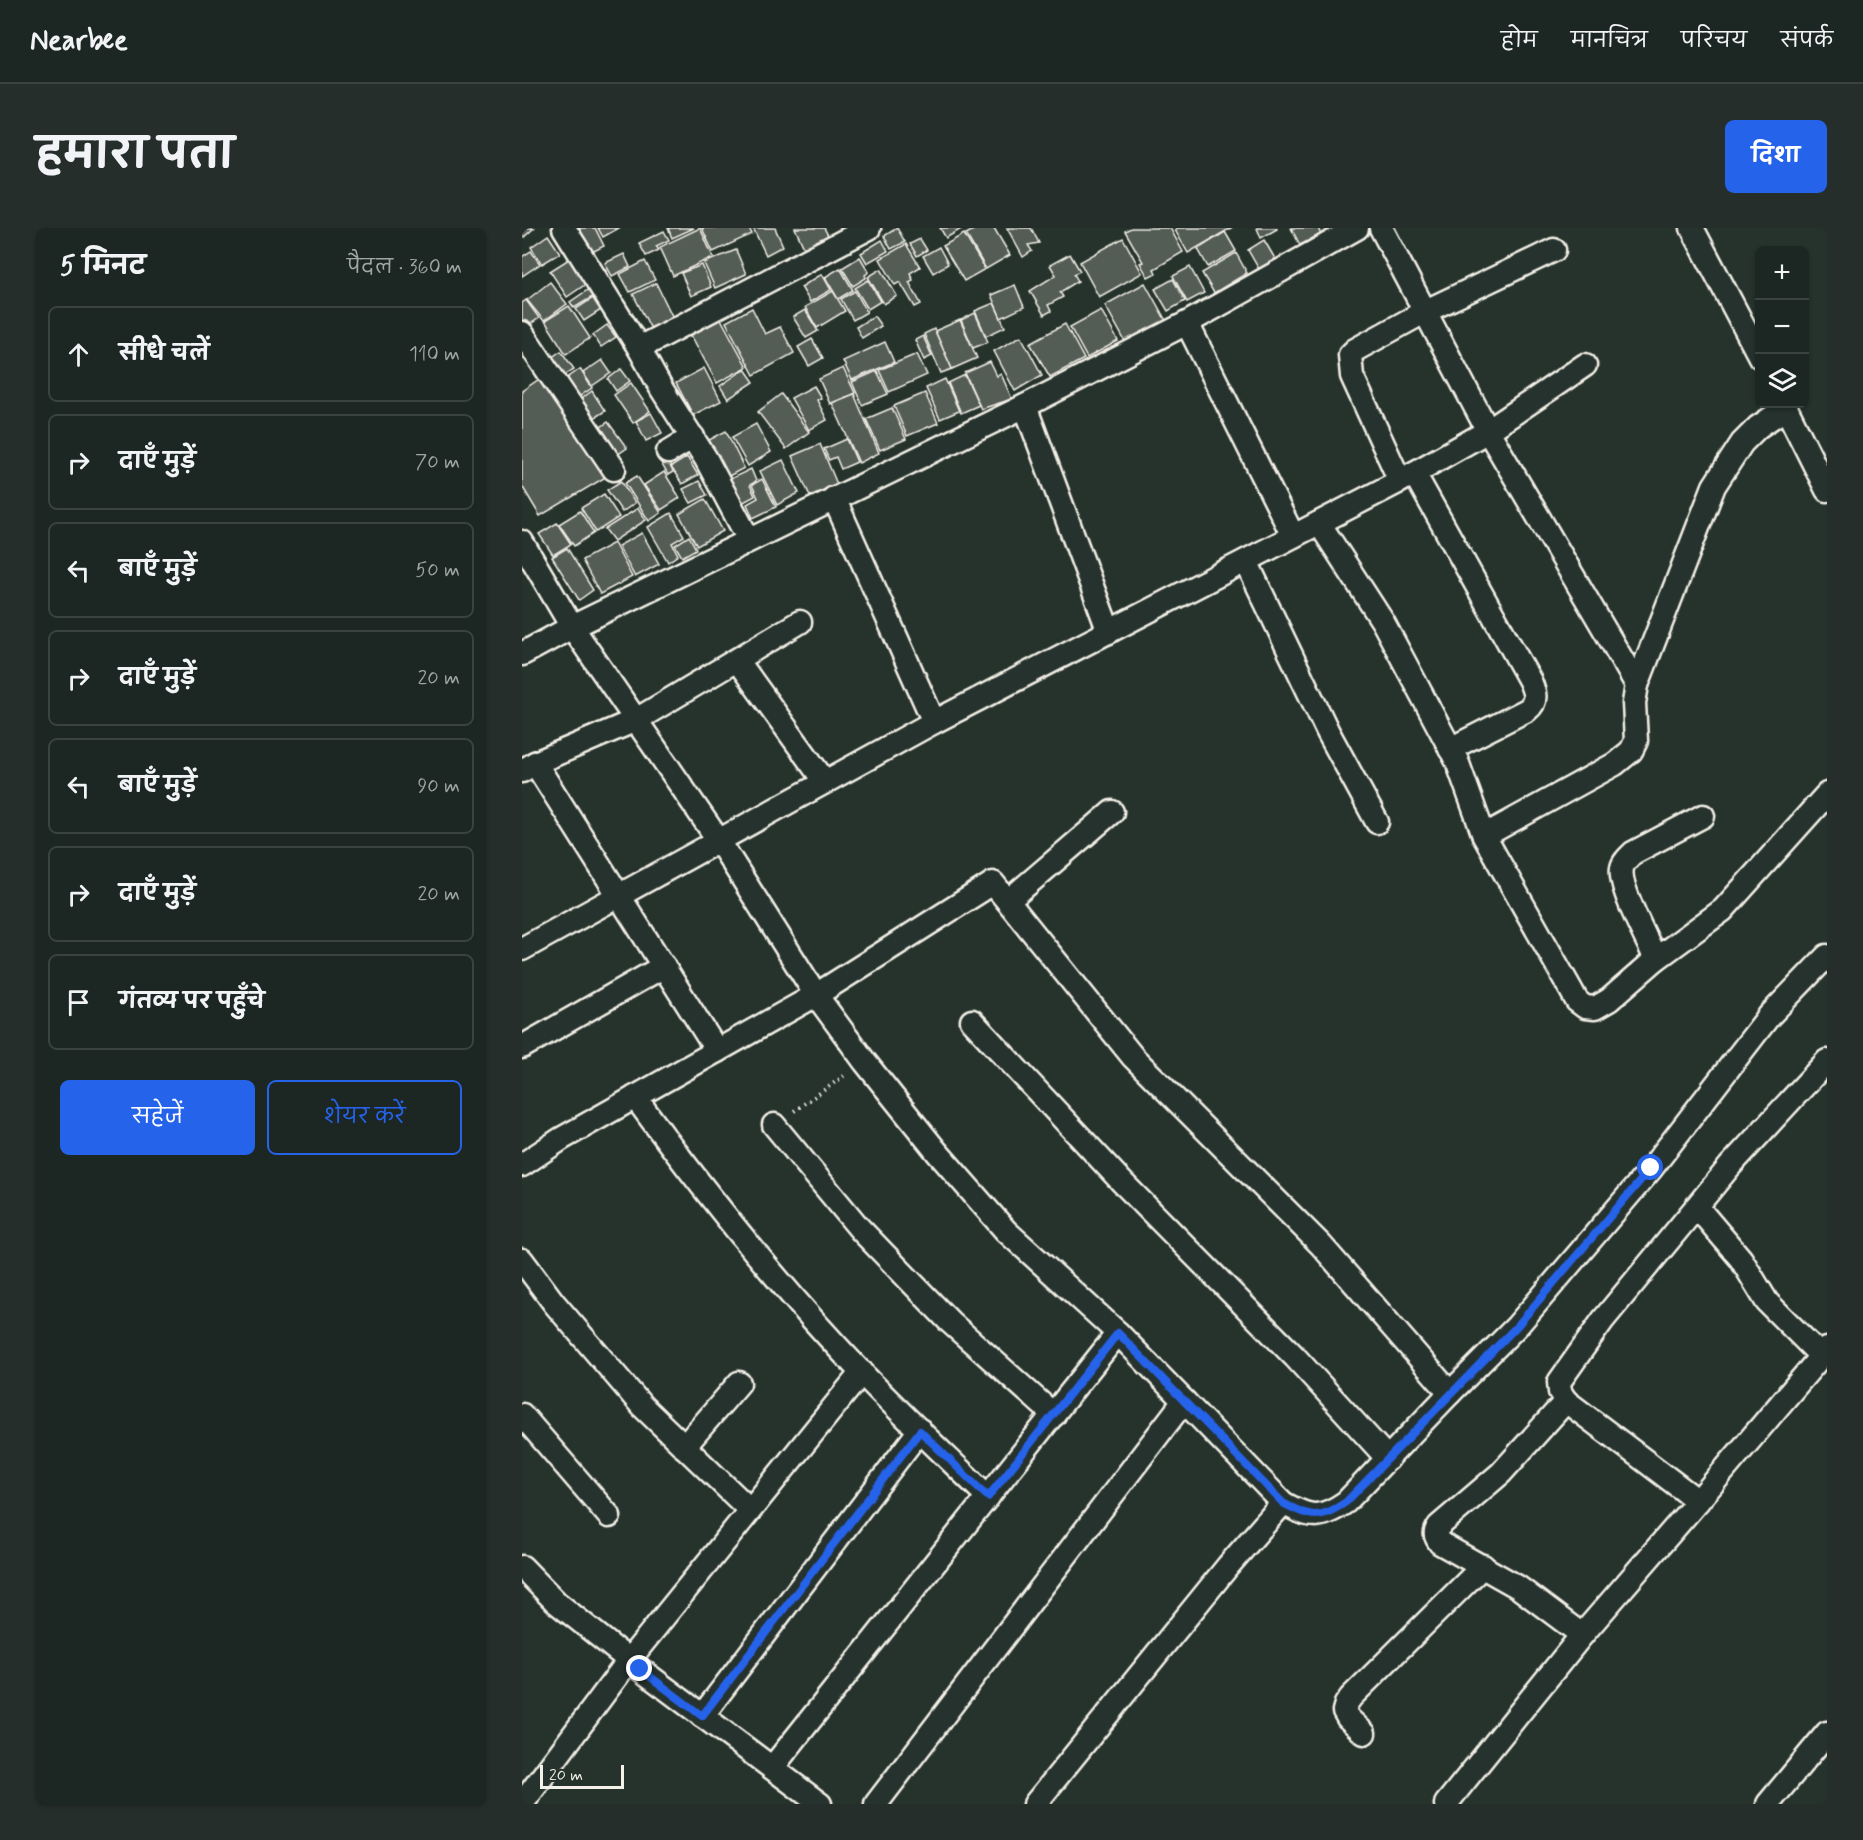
<!DOCTYPE html>
<html lang="hi">
<head>
<meta charset="utf-8">
<style>
  :root { --surface:#1c2622; --page:#252e2a; --text:#f1f3f6; --muted:#a0a5a5; --line:#3a4340; --accent:#2563eb }
  body { margin:0; font-family:Mynerve,"Playpen Sans Deva",sans-serif; background:var(--page); color:var(--text) }
  .controls { position:absolute; right:18px; top:18px; display:grid; overflow:hidden; border-radius:9px; box-shadow:0 2px 4px #0004 }
  .controls button { width:54px; height:54px; display:grid; place-items:center; padding:0; border:0; border-bottom:2px solid var(--line); background:var(--surface); color:var(--text); font:30px sans-serif }
  .scale { position:absolute; left:18px; bottom:15px; width:84px; box-sizing:border-box; padding-left:6px; border:3px solid #f4f1e8; border-top:0; font-size:16px; line-height:21px; white-space:nowrap; color:#f4f1e8; -webkit-text-stroke:4px #26332d; paint-order:stroke }
  .stop { position:absolute; width:18px; height:18px; margin:-14px; border:4px solid #2563eb; border-radius:50%; background:#fff }
  .stop.end { background:#2563eb; border-color:#fff; box-shadow:0 2px 6px #0008 }
  .list { margin:0; padding:0; list-style:none }
  h2 { display:flex; justify-content:space-between; align-items:center; height:78px; margin:0; padding:0 24px; font-size:26px }
  h2 small { font-size:20px; font-weight:400; color:var(--muted) }
  .list li { display:grid; grid-template-columns:39px 1fr auto; gap:18px; align-items:center; box-sizing:border-box; height:96px; margin:0 12px 12px; padding:0 12px; border:2px solid var(--line); border-radius:9px }
  .list b { display:block; font-size:22px; white-space:nowrap }
  .list em { font-size:20px; font-style:normal; color:var(--muted) }
  .actions { display:flex; gap:12px; padding:18px 24px }
  .actions a { flex:1; padding:14px 0; border:2px solid var(--accent); border-radius:9px; text-align:center; font-size:21px; color:var(--accent) }
  .actions .main { background:var(--accent); color:#fff }
  .icon { flex:none; width:33px; height:33px; fill:none; stroke:currentColor; stroke-width:2; stroke-linecap:round; stroke-linejoin:round }
  .map { position:relative; flex:none; width:1305px; height:1576px; overflow:hidden; border-radius:9px }
  header { display:flex; align-items:center; gap:36px; box-sizing:border-box; height:84px; padding:0 30px; background:var(--surface); border-bottom:2px solid var(--line) }
  header strong { font-size:28px }
  nav { display:flex; gap:33px; margin-inline-start:auto; font-size:21px }
  .intro { display:flex; align-items:center; justify-content:space-between; box-sizing:border-box; height:144px; padding:0 36px }
  h1 { margin:0; font-size:42px }
  .button { padding:15px 27px; border-radius:9px; background:var(--accent); color:#fff; font-size:21px; font-weight:700 }
  main { display:flex; gap:36px; padding:0 36px }
  aside { flex:1; background:var(--surface); border-radius:9px; box-shadow:0 2px 4px #0004 }
  .map>svg:first-child { display:block }
</style>
</head>
<body>
<header>
<strong>Nearbee</strong>
<nav><a>होम</a><a>मानचित्र</a><a>परिचय</a><a>संपर्क</a></nav>
</header>
<div class="intro"><h1>हमारा पता</h1><a class="button">दिशा</a></div>
<main>
<aside>
<h2>5 मिनट<small>पैदल · 360 m</small></h2>
<ul class="list">
<li><svg class="icon" aria-label="ahead" viewBox="0 0 24 24"><path d="M12 20V5M6 11l6-6 6 6"/></svg><div><b>सीधे चलें</b></div><em>110 m</em></li>
<li><svg class="icon" aria-label="right" viewBox="0 0 24 24"><path d="M7 20v-9h11M14 6l5 5-5 5"/></svg><div><b>दाएँ मुड़ें</b></div><em>70 m</em></li>
<li><svg class="icon" aria-label="left" viewBox="0 0 24 24"><path d="M17 20v-9H6M10 6l-5 5 5 5"/></svg><div><b>बाएँ मुड़ें</b></div><em>50 m</em></li>
<li><svg class="icon" aria-label="right" viewBox="0 0 24 24"><path d="M7 20v-9h11M14 6l5 5-5 5"/></svg><div><b>दाएँ मुड़ें</b></div><em>20 m</em></li>
<li><svg class="icon" aria-label="left" viewBox="0 0 24 24"><path d="M17 20v-9H6M10 6l-5 5 5 5"/></svg><div><b>बाएँ मुड़ें</b></div><em>90 m</em></li>
<li><svg class="icon" aria-label="right" viewBox="0 0 24 24"><path d="M7 20v-9h11M14 6l5 5-5 5"/></svg><div><b>दाएँ मुड़ें</b></div><em>20 m</em></li>
<li><svg class="icon" aria-label="arrive" viewBox="0 0 24 24"><path d="M6 21V4h12l-3 4 3 4H6"/></svg><div><b>गंतव्य पर पहुँचे</b></div></li>
</ul>
<div class="actions"><a class="main">सहेजें</a><a>शेयर करें</a></div>
</aside>
<div class="map">
<svg width="1305" height="1576" viewBox="0 0 1305 1576">
  <rect width="100%" height="100%" fill="#26332d"/>
  <filter id="ink" filterUnits="userSpaceOnUse"><feTurbulence type="fractalNoise" baseFrequency=".0167" numOctaves="2"/><feDisplacementMap in="SourceGraphic" scale="12" xChannelSelector="R" yChannelSelector="G"/><feConvolveMatrix kernelMatrix="1 2 1 2 8 2 1 2 1" color-interpolation-filters="sRGB"/></filter>
  <g filter="url(#ink)">
    <!-- building -->
    <g fill="#525c55" stroke="#f4f1e8" stroke-width="1.5">
      <path d="M0,0h12l-10,9 -2,-3z"/>
      <path d="M53,0h20l9,18 -16,8z"/>
      <path d="M76,0h21l-16,9z"/>
      <path d="M146,0h26l-22,10z"/>
      <path d="M178,0l13,29 -40,19 -13,-29z"/>
      <path d="M180,0h47l3,6 -39,18z"/>
      <path d="M231,0h22l8,18 -17,9z"/>
      <path d="M273,0h29l6,11 -25,11z"/>
      <path d="M375,0l8,14 -14,7 -7,-13z"/>
      <path d="M418,0h23l-17,10z"/>
      <path d="M455,0h17l16,27 -24,14 -20,-35z"/>
      <path d="M485,0h24l8,15 -11,2 4,6 -9,6z"/>
      <path d="M609,0h39l13,24 -29,17 2,4 -8,4 -8,-14 3,-1 -18,-31z"/>
      <path d="M656,0h53l-43,25 -13,-23z"/>
      <path d="M735,0h20v1l-16,9z"/>
      <path d="M769,0h27l3,7 -21,10z"/>
      <path d="M142,3l5,9 -13,6 3,4 -13,6 -7,-13z"/>
      <path d="M703,4l11,19 -28,16 -10,-18z"/>
      <path d="M442,6l21,35 -21,12 -21,-35z"/>
      <path d="M26,7l12,18 -18,11 -11,-17z"/>
      <path d="M601,10l19,35 -43,24 -19,-35z"/>
      <path d="M398,11l7,11 -10,6 -7,-12z"/>
      <path d="M360,12l6,11 -21,12 -6,-10z"/>
      <path d="M742,12l13,22 -17,9 -12,-21z"/>
      <path d="M384,16l14,23 -10,6 3,7 -4,2 12,22 -6,3 -15,-25 -5,3 -15,-26z"/>
      <path d="M417,19l9,17 -15,9 -10,-17z"/>
      <path d="M214,22l10,24 -31,14 -11,-25z"/>
      <path d="M9,23l9,13 -18,12v-19z"/>
      <path d="M714,25l11,20 -33,20 -12,-20z"/>
      <path d="M102,26l6,13 -18,9 -7,-13z"/>
      <path d="M548,26l10,17 -6,3 4,7 -18,11 3,5 -15,8 3,6 -7,4 -14,-24 26,-16 -6,-10z"/>
      <path d="M338,29l9,15 -4,3 1,3 -13,8 -11,-18z"/>
      <path d="M47,31l17,25 -19,13 -17,-26z"/>
      <path d="M123,33l10,19 -25,12 -10,-18z"/>
      <path d="M180,37l9,22 -20,9 -10,-23z"/>
      <path d="M668,39l14,26 -17,9 -14,-26z"/>
      <path d="M318,40l13,22 -15,9 -13,-22z"/>
      <path d="M359,41l16,27 -13,8 -16,-27z"/>
      <path d="M300,46l9,16 -21,12 -9,-15z"/>
      <path d="M651,51l12,22 -17,10 -13,-22z"/>
      <path d="M346,52l13,21 -13,8 -13,-21z"/>
      <path d="M28,54l17,22 -23,17 -17,-21z"/>
      <path d="M134,55l17,35 -22,11 -18,-35z"/>
      <path d="M623,55l21,38 -40,22 -21,-38z"/>
      <path d="M493,57l9,22 -23,11 -10,-23z"/>
      <path d="M67,61l5,7 -20,12 -4,-6z"/>
      <path d="M311,63l12,20 -28,17 -12,-21z"/>
      <path d="M333,63l12,21 -14,8 -12,-21z"/>
      <path d="M74,68l8,12 -20,13 -8,-12z"/>
      <path d="M4,72l13,18 -14,10 -3,-4v-21z"/>
      <path d="M472,75l11,24 -19,9 -11,-25z"/>
      <path d="M47,78l21,32 -24,16 -21,-33z"/>
      <path d="M230,80l13,26 15,-7 14,26 -40,22 -28,-53z"/>
      <path d="M283,82l13,21 -12,7 -13,-21z"/>
      <path d="M579,82l17,31 -31,17 -17,-31z"/>
      <path d="M453,85l13,29 -15,6 -12,-28z"/>
      <path d="M352,88l7,10 -19,12 -6,-11z"/>
      <path d="M199,91l26,48 -30,16 -26,-48z"/>
      <path d="M438,92l17,38 -25,11 -17,-38z"/>
      <path d="M543,96l19,35 -34,18 -20,-34z"/>
      <path d="M85,97l9,12 -15,10 -8,-12z"/>
      <path d="M412,101l18,40 -11,4 -17,-39z"/>
      <path d="M401,108l9,20 -8,4 -9,-20z"/>
      <path d="M499,108l21,39 -27,16 -21,-40z"/>
      <path d="M290,111l11,19 -14,8 -11,-19z"/>
      <path d="M363,114l9,20 -42,18 -9,-19z"/>
      <path d="M39,123l13,18 -17,11 -12,-18z"/>
      <path d="M395,126l10,21 -38,17 -10,-22z"/>
      <path d="M80,132l9,13 -19,13 -9,-13z"/>
      <path d="M468,134l7,14 4,-2 11,25 -31,10 -16,-36z"/>
      <path d="M182,140l17,33 -28,14 -17,-32z"/>
      <path d="M321,140l12,25 -25,11 -11,-25z"/>
      <path d="M58,141l12,19 -21,14 -12,-18z"/>
      <path d="M99,141l9,12 -14,10 -8,-12z"/>
      <path d="M223,141l9,13 -26,17 -8,-13z"/>
      <path d="M355,143l11,23 -26,11 -10,-23z"/>
      <path d="M23,147l64,100 -69,41 -18,-30v-95z"/>
      <path d="M443,147l14,30 -18,8 -13,-30z"/>
      <path d="M423,151l14,32 -19,8 -14,-31z"/>
      <path d="M109,155l19,28 -17,12 -19,-28z"/>
      <path d="M292,158l7,12 -4,2 10,20 -18,10 -18,-32z"/>
      <path d="M70,163l13,20 -19,12 -12,-19z"/>
      <path d="M403,165l13,30 -31,13 -13,-30z"/>
      <path d="M259,166l28,38 -23,17 -28,-37z"/>
      <path d="M332,166l25,59 -20,10 -27,-60z"/>
      <path d="M370,180l14,31 -26,11 -14,-31z"/>
      <path d="M129,185l11,20 -16,8 -10,-20z"/>
      <path d="M86,194l19,26 -16,11 -19,-26z"/>
      <path d="M234,196l15,28 -23,14 -16,-29z"/>
      <path d="M204,203l18,37 -17,9 -18,-37z"/>
      <path d="M325,211l10,23 -16,7 -5,-12 -7,3 -5,-11z"/>
      <path d="M298,216l17,40 -27,12 -18,-40z"/>
      <path d="M144,229l7,15 -5,3 -8,-14z"/>
      <path d="M165,229l11,18 -16,9 -11,-17z"/>
      <path d="M261,232l16,33 -22,12 -17,-34z"/>
      <path d="M229,241l5,12 -6,4 5,11 -17,9 -12,-24z"/>
      <path d="M142,244l16,26 -19,12 -17,-25z"/>
      <path d="M115,248l24,37 -12,8 -24,-38z"/>
      <path d="M240,251l14,28 -23,11 -6,-14 11,-6 -6,-13z"/>
      <path d="M99,253l14,22 -13,9 -15,-22z"/>
      <path d="M177,253l8,14 -16,8 -8,-14z"/>
      <path d="M82,266l15,23 -23,15 -15,-24z"/>
      <path d="M183,271l18,32 -26,15 -18,-32z"/>
      <path d="M116,280l8,12 -32,21 -9,-12z"/>
      <path d="M58,283l14,22 -20,13 -15,-22z"/>
      <path d="M149,285l13,23 -12,7 6,12 -10,7 -20,-35z"/>
      <path d="M35,295l14,21 -18,11 -14,-21z"/>
      <path d="M120,305l17,31 -24,13 -17,-31z"/>
      <path d="M167,308l7,13 -14,8 -7,-12z"/>
      <path d="M92,315l18,34 -32,17 -18,-34z"/>
      <path d="M45,320l26,42 -14,10 -27,-43z"/>
    </g>
    <g fill="none" stroke-linecap="round" stroke-linejoin="round">
      <!-- minor casing -->
      <g stroke="#f4f1e8" stroke-width="27">
        <g id="minor">
          <path d="M42,0l75,120 22,40 45,71 43,81"/>
          <path d="M1170,0l68,129"/>
          <path d="M665,95l106,213"/>
          <path d="M0,105l92,136"/>
          <path d="M117,120l230,-120"/>
          <path d="M1063,137l-97,66 149,254"/>
          <path d="M1262,176l43,86"/>
          <path d="M503,178l84,226"/>
          <path d="M146,224l25,-15"/>
          <path d="M892,245l116,208c5,12 8,20 -3,29l-77,39"/>
          <path d="M878,253l-48,-105 -2,-21 5,-5 69,-38 130,-62"/>
          <path d="M312,270l100,224"/>
          <path d="M797,295l64,99 74,139 27,75 87,154 6,11 8,6 10,1 14,-8 47,-41 67,-49 104,-116"/>
          <path d="M0,314l50,85 147,214 97,154 49,67 72,90 69,79 112,102 165,170"/>
          <path d="M724,333l82,171 49,90"/>
          <path d="M0,426l50,-27 453,-221 162,-83 170,-95"/>
          <path d="M215,432l88,122"/>
          <path d="M13,535l182,288"/>
          <path d="M0,543l13,-8 101,-43 164,-98"/>
          <path d="M962,608l131,-72 16,-13 5,-10 -2,-38 3,-18 77,-199 28,-43 16,-16 28,-19"/>
          <path d="M486,673l104,-89"/>
          <path d="M0,721l412,-227 466,-241 88,-50 -107,-203"/>
          <path d="M1134,731c-9,-19 -38,-73 -34,-91 1,-6 7,-11 11,-15l70,-37"/>
          <path d="M450,793l150,161 173,175 93,102"/>
          <path d="M0,819l142,-81"/>
          <path d="M113,869c70,96 144,189 226,275 41,43 85,84 127,125"/>
          <path d="M252,897l86,104 90,93 104,93"/>
          <path d="M0,937l39,-26 255,-144 177,-112 140,174 188,188 129,148 -104,109c-26,18 -36,16 -63,1l-55,63 -193,238"/>
          <path d="M1175,979l44,52 26,43 54,54"/>
          <path d="M0,1032l32,43 88,103 108,104"/>
          <path d="M928,1165l67,-67 134,-157 118,-153 58,-60"/>
          <path d="M1044,1173l-65,72 -62,53c-5,7 -4,10 1,17l78,44 64,48"/>
          <path d="M0,1187l87,101"/>
          <path d="M162,1219l55,-64"/>
          <path d="M1176,1273l-132,-100 -6,-9 -1,-10 44,-62 127,-154 97,-105"/>
          <path d="M0,1339l34,35 84,67 180,135"/>
          <path d="M180,1488l218,-286"/>
          <path d="M842,1505l-16,-15 -4,-7 2,-7 5,-7 132,-131"/>
          <path d="M250,1540l346,-435"/>
          <path d="M0,1576l107,-144 233,-288"/>
          <path d="M354,1576l308,-403"/>
          <path d="M924,1576l136,-169 116,-134 129,-152"/>
          <path d="M1246,1576l59,-71"/>
        </g>
      </g>
      <!-- path -->
      <path stroke="#f4f1e8" stroke-width="4" stroke-dasharray="1.5 4.5" stroke-linecap="butt" d="M272,883l50,-35"/>
      <!-- minor -->
      <use href="#minor" stroke="#26332d" stroke-width="22"/>
    </g>
  </g>
  <g fill="none" stroke-linecap="round" stroke-linejoin="round" filter="url(#ink)">
    <!-- route -->
    <path stroke="#2563eb" stroke-width="8" d="M118,1441l62,47 218,-285 68,66 130,-164 165,170c27,15 37,17 63,-1l171,-176 134,-158"/>
  </g>
</svg>
<div class="controls">
<button>+</button>
<button>−</button>
<button><svg class="icon" aria-label="layers" viewBox="0 0 24 24"><path d="M12 4l9 5-9 5-9-5zM3 14l9 5 9-5"/></svg></button>
</div>
<div class="scale">20 m</div>
<div class="stop" style="left:1129px;top:940px"></div>
<div class="stop end" style="left:118px;top:1441px"></div>
</div>
</main>
</body>
</html>
